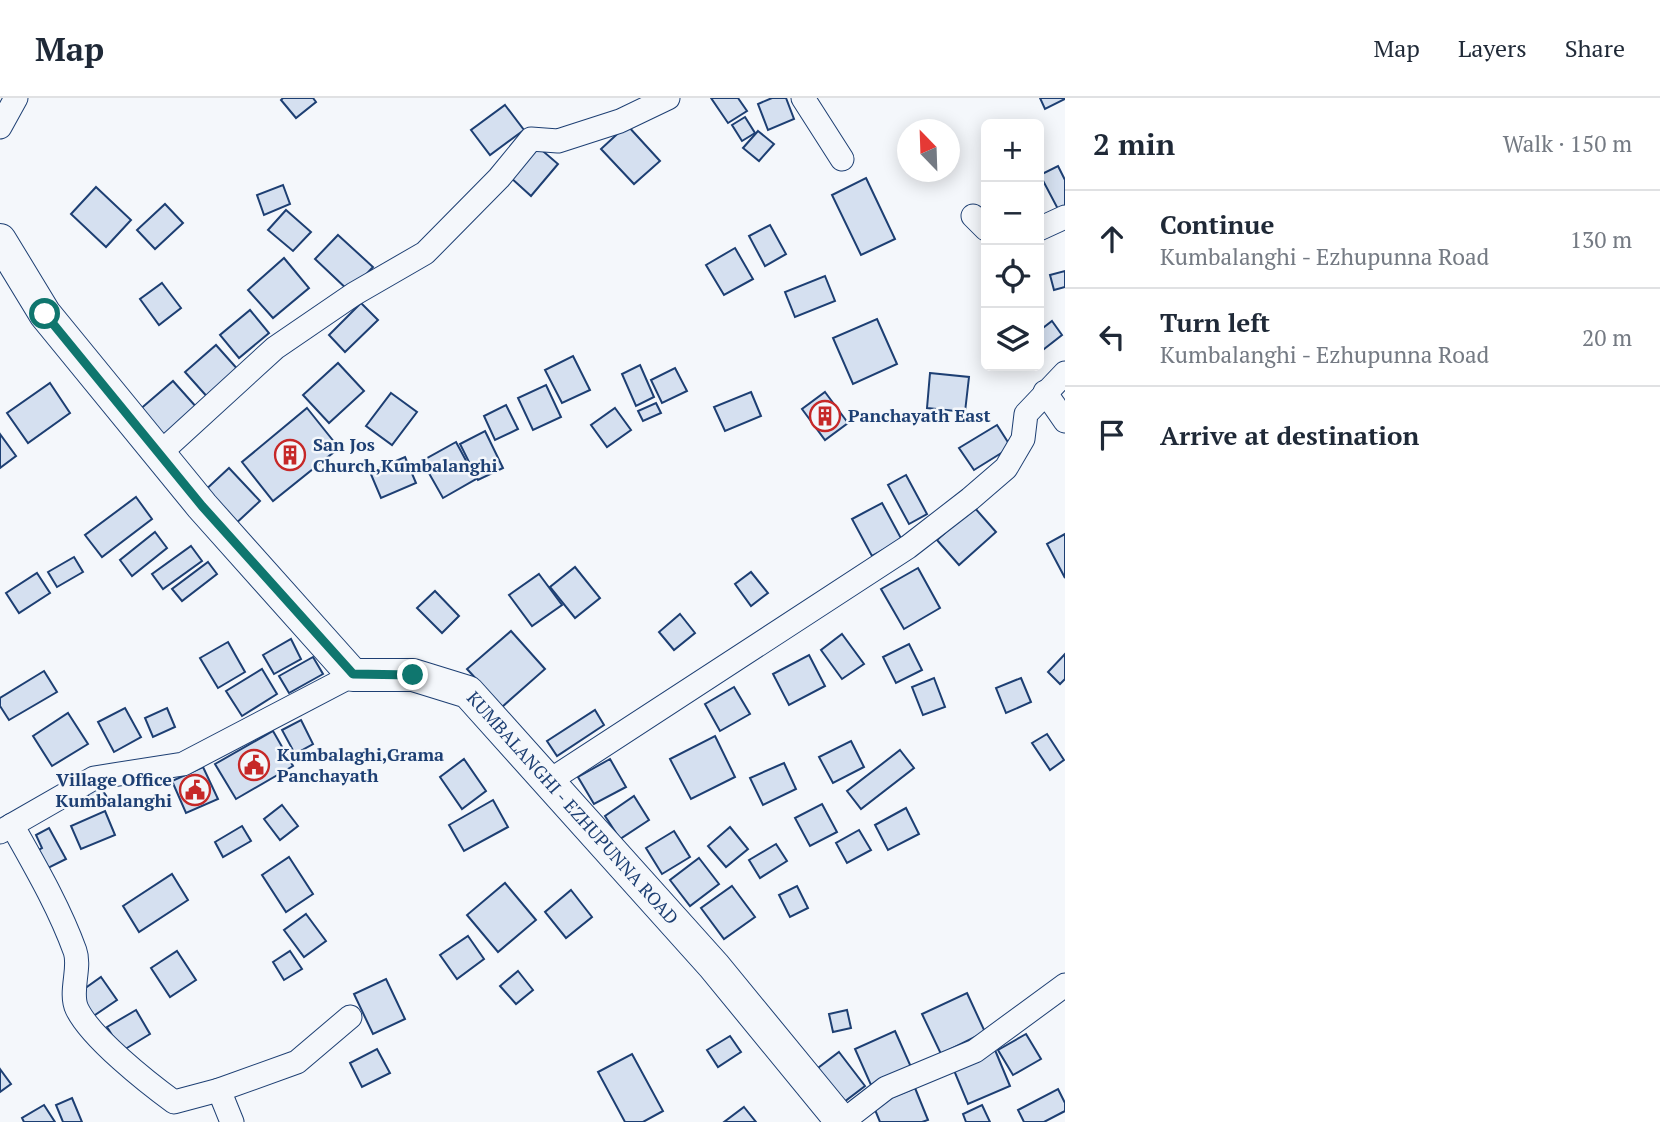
<!DOCTYPE html>
<html lang="en">
<head>
<meta charset="utf-8">
<style>
  :root { --surface:#fff; --page:#f6f6f7; --text:#1f2937; --muted:#747a83; --line:#e0e1e3 }
  body { margin:0; font-family:"PT Serif",serif; background:var(--page); color:var(--text) }
  .controls { position:absolute; right:21px; top:21px; display:grid; overflow:hidden; border-radius:10px; box-shadow:0 4px 18px #0003 }
  .controls button { width:63px; height:63px; display:grid; place-items:center; padding:0; border:0; border-bottom:2px solid var(--line); background:var(--surface); color:var(--text); font:35px sans-serif }
  .compass { position:absolute; left:897px; top:21px; width:63px; height:63px; border-radius:50%; background:var(--surface); box-shadow:0 4px 18px #0003; rotate:337deg }
  .stop { position:absolute; width:21px; height:21px; margin:-16px; border:5px solid #0f766e; border-radius:50%; background:#fff }
  .stop.end { background:#0f766e; border-color:#fff; box-shadow:0 2px 7px #0008 }
  .list { margin:0; padding:0; list-style:none }
  h2 { display:flex; justify-content:space-between; align-items:center; height:91px; margin:0; padding:0 28px; font-size:30px }
  h2 small { font-size:23px; font-weight:400; color:var(--muted) }
  .list li { display:grid; grid-template-columns:46px 1fr auto; gap:21px; align-items:center; box-sizing:border-box; height:98px; padding:0 28px; border-top:2px solid var(--line) }
  .list b { display:block; font-size:26px; white-space:nowrap }
  .list p { margin:0; font-size:23px; white-space:nowrap; color:var(--muted) }
  .list em { font-size:23px; font-style:normal; color:var(--muted) }
  .icon { flex:none; width:38px; height:38px; fill:none; stroke:currentColor; stroke-width:2; stroke-linecap:round; stroke-linejoin:round }
  .map { position:relative; flex:none; width:1065px; height:1024px; overflow:hidden }
  header { display:flex; align-items:center; gap:42px; box-sizing:border-box; height:98px; padding:0 35px; background:var(--surface); border-bottom:2px solid var(--line) }
  header strong { font-size:33px }
  nav { display:flex; gap:38px; margin-inline-start:auto; font-size:24px }
  main { display:flex }
  aside { flex:1; background:var(--surface) }
  .map>svg:first-child { display:block }
</style>
</head>
<body>
<header>
<strong>Map</strong>
<nav><a>Map</a><a>Layers</a><a>Share</a></nav>
</header>
<main>
<div class="map">
<svg width="1065" height="1024" viewBox="0 0 1065 1024">
  <rect width="100%" height="100%" fill="#f4f7fb"/>
  <!-- building -->
  <g fill="#d5e0f0" stroke="#1d3f73" stroke-width="2">
    <path d="M283,0h30l3,4 -20,16 -15,-18z"/>
    <path d="M711,0h27l9,13 -19,12z"/>
    <path d="M772,0h14l8,21 -26,11 -10,-26z"/>
    <path d="M1040,0h25v1l-20,10z"/>
    <path d="M505,7l19,25 -34,25 -19,-25z"/>
    <path d="M745,19l10,16 -13,8 -10,-16z"/>
    <path d="M627,27l33,36 -26,23 -33,-35z"/>
    <path d="M758,33l16,13 -15,17 -16,-13z"/>
    <path d="M537,48l21,18 -27,32 -21,-19z"/>
    <path d="M1058,68l7,14v28l-6,3 -19,-36z"/>
    <path d="M866,80l29,61 -34,16 -29,-60z"/>
    <path d="M283,87l7,19 -26,11 -7,-20z"/>
    <path d="M96,89l35,33 -25,27 -35,-33z"/>
    <path d="M165,106l18,19 -28,26 -18,-19z"/>
    <path d="M286,112l25,22 -18,19 -25,-21z"/>
    <path d="M770,127l16,29 -21,12 -16,-30z"/>
    <path d="M338,137l35,32 -23,25 -35,-33z"/>
    <path d="M735,150l18,31 -29,16 -18,-30z"/>
    <path d="M284,160l25,30 -36,30 -25,-28z"/>
    <path d="M1065,173v16l-11,3 -4,-15z"/>
    <path d="M825,178l10,25 -40,16 -10,-25z"/>
    <path d="M162,185l19,25 -22,17 -19,-26z"/>
    <path d="M361,205l17,17 -33,32 -16,-17z"/>
    <path d="M250,212l19,23 -30,25 -19,-23z"/>
    <path d="M877,221l20,45 -44,20 -20,-46z"/>
    <path d="M1052,223l10,14 -23,18v-22z"/>
    <path d="M216,247l24,27 -30,28 -25,-28z"/>
    <path d="M573,258l17,34 -28,13 -17,-33z"/>
    <path d="M338,265l26,28 -35,32 -26,-28z"/>
    <path d="M640,267l14,32 -18,9 -14,-32z"/>
    <path d="M675,270l12,23 -25,12 -11,-23z"/>
    <path d="M930,275l39,4 -4,35 -38,-4z"/>
    <path d="M173,283l25,28 -35,30 -25,-28z"/>
    <path d="M50,285l20,30 -42,30 -21,-30z"/>
    <path d="M546,287l15,32 -28,13 -15,-32z"/>
    <path d="M751,294l10,24 -36,15 -11,-24z"/>
    <path d="M825,294l23,31 -23,17 -23,-31z"/>
    <path d="M391,295l26,19 -25,33 -26,-19z"/>
    <path d="M656,305l5,10 -18,8 -5,-10z"/>
    <path d="M506,307l12,24 -23,11 -11,-24z"/>
    <path d="M307,310l32,40 -66,53 -31,-39z"/>
    <path d="M615,310l16,22 -24,17 -16,-22z"/>
    <path d="M997,327l14,22 -37,23 -15,-22z"/>
    <path d="M485,333l18,37 -25,12 -18,-36z"/>
    <path d="M0,336l16,22 -16,12z"/>
    <path d="M456,344l20,37 -33,19 -21,-37z"/>
    <path d="M405,359l11,26 -35,15 -11,-26z"/>
    <path d="M229,370l31,33 -28,26 -31,-33z"/>
    <path d="M906,377l21,39 -18,10 -21,-39z"/>
    <path d="M136,399l16,22 -50,38 -17,-22z"/>
    <path d="M882,405l20,37 -30,16 -20,-37z"/>
    <path d="M974,409l22,25 -37,33 -22,-25z"/>
    <path d="M155,434l12,16 -35,28 -12,-16z"/>
    <path d="M1065,436v44l-18,-34z"/>
    <path d="M191,448l11,15 -39,28 -11,-15z"/>
    <path d="M74,459l9,15 -26,15 -9,-15z"/>
    <path d="M208,464l9,12 -35,27 -10,-12z"/>
    <path d="M575,469l25,31 -25,20 -25,-31z"/>
    <path d="M918,470l22,40 -36,21 -23,-40z"/>
    <path d="M751,474l17,21 -17,13 -16,-22z"/>
    <path d="M37,475l13,20 -31,20 -13,-20z"/>
    <path d="M539,476l23,31 -30,21 -23,-31z"/>
    <path d="M435,493l24,25 -17,17 -25,-25z"/>
    <path d="M680,516l15,19 -21,17 -15,-18z"/>
    <path d="M511,533l34,38 -43,38 -35,-38z"/>
    <path d="M842,536l22,30 -22,15 -21,-29z"/>
    <path d="M291,541l10,20 -27,15 -11,-19z"/>
    <path d="M228,544l17,30 -27,16 -18,-30z"/>
    <path d="M909,546l13,26 -26,13 -13,-26z"/>
    <path d="M1065,556v25l-5,5 -12,-12z"/>
    <path d="M809,557l16,31 -36,19 -16,-31z"/>
    <path d="M313,559l10,17 -34,19 -10,-17z"/>
    <path d="M262,571l15,25 -35,22 -16,-25z"/>
    <path d="M44,573l13,21 -48,28 -9,-14v-8z"/>
    <path d="M934,580l11,29 -22,8 -11,-28z"/>
    <path d="M1021,580l10,24 -25,11 -10,-25z"/>
    <path d="M734,589l16,27 -30,17 -15,-27z"/>
    <path d="M125,610l16,29 -27,15 -16,-30z"/>
    <path d="M167,610l8,19 -22,10 -8,-19z"/>
    <path d="M595,612l9,15 -47,31 -10,-15z"/>
    <path d="M68,615l20,31 -36,22 -19,-30z"/>
    <path d="M301,622l12,24 -18,10 -13,-24z"/>
    <path d="M273,633l20,35 -57,33 -21,-35z"/>
    <path d="M1047,636l17,26 -14,10 -18,-27z"/>
    <path d="M715,638l20,41 -44,22 -21,-40z"/>
    <path d="M851,643l13,26 -31,16 -14,-26z"/>
    <path d="M900,652l14,18 -53,41 -14,-18z"/>
    <path d="M464,661l22,32 -24,18 -22,-32z"/>
    <path d="M610,661l16,28 -32,17 -16,-27z"/>
    <path d="M784,665l12,26 -33,16 -13,-27z"/>
    <path d="M203,669l15,32 -32,14 -14,-32z"/>
    <path d="M100,688l8,13 -13,8 -8,-13z"/>
    <path d="M634,698l15,24 -29,19 -15,-23z"/>
    <path d="M493,702l15,27 -44,24 -15,-26z"/>
    <path d="M822,706l15,28 -27,14 -15,-28z"/>
    <path d="M282,707l16,21 -18,14 -16,-21z"/>
    <path d="M906,710l13,26 -31,16 -13,-25z"/>
    <path d="M105,713l10,24 -34,14 -10,-23z"/>
    <path d="M242,728l9,15 -28,16 -8,-15z"/>
    <path d="M730,729l18,22 -22,18 -18,-21z"/>
    <path d="M49,730l17,31 -22,11 -9,-18 7,-4 -6,-13z"/>
    <path d="M859,732l12,20 -24,13 -11,-20z"/>
    <path d="M674,733l16,26 -28,17 -16,-26z"/>
    <path d="M776,746l11,17 -27,17 -11,-18z"/>
    <path d="M289,759l24,37 -27,18 -24,-37z"/>
    <path d="M699,760l20,26 -29,22 -20,-26z"/>
    <path d="M172,776l16,26 -49,32 -16,-26z"/>
    <path d="M505,785l31,37 -38,32 -31,-37z"/>
    <path d="M732,788l23,31 -31,22 -23,-31z"/>
    <path d="M797,788l11,22 -18,9 -11,-22z"/>
    <path d="M571,792l21,27 -26,21 -21,-26z"/>
    <path d="M306,816l20,27 -22,16 -20,-27z"/>
    <path d="M468,838l16,23 -27,20 -17,-24z"/>
    <path d="M177,853l19,29 -26,17 -19,-29z"/>
    <path d="M290,853l12,18 -18,11 -11,-18z"/>
    <path d="M518,873l15,19 -17,14 -16,-18z"/>
    <path d="M101,879l16,23 -25,17 -15,-23z"/>
    <path d="M386,881l19,40 -32,15 -19,-40z"/>
    <path d="M967,895l18,39 -44,22 -19,-40z"/>
    <path d="M136,912l14,24 -28,17 -15,-24z"/>
    <path d="M847,912l4,18 -18,4 -4,-18z"/>
    <path d="M895,933l16,36 -40,18 -16,-36z"/>
    <path d="M1026,936l15,25 -28,16 -15,-25z"/>
    <path d="M730,938l11,16 -23,15 -11,-17z"/>
    <path d="M377,951l13,24 -28,14 -12,-24z"/>
    <path d="M995,952l15,36 -42,18 -15,-36z"/>
    <path d="M839,954l26,34 -25,19 -26,-34z"/>
    <path d="M632,956l31,57 -20,11h-18l-27,-50z"/>
    <path d="M0,971l11,15 -11,8z"/>
    <path d="M915,990l13,32 -6,2h-42l-7,-17z"/>
    <path d="M1058,991l7,14v8l-21,11h-20l-6,-12z"/>
    <path d="M72,1000l10,24h-19l-7,-17z"/>
    <path d="M44,1007l11,17h-31l-2,-4z"/>
    <path d="M982,1007l8,17h-24l-3,-8z"/>
    <path d="M744,1009l12,15h-32z"/>
  </g>
  <g fill="none" stroke-linecap="round" stroke-linejoin="round">
    <!-- minor casing -->
    <g stroke="#1d3f73" stroke-width="25">
      <g id="minor">
        <path d="M803,0l39,61"/>
        <path d="M0,29l16,-29"/>
        <path d="M973,118l13,13"/>
        <path d="M1039,131l26,-12"/>
        <path d="M1045,294l20,29"/>
        <path d="M159,356l116,-106 79,-54 71,-41 74,-75 32,-39 27,2 62,-20 48,-23"/>
        <path d="M549,683l359,-234 62,-48 36,-31 17,-29 3,-25 39,-41"/>
        <path d="M12,727c23,41 47,82 63,126 6,17 -6,41 2,58 14,29 71,74 97,93l45,-12 13,32"/>
        <path d="M0,734l94,-54 89,-14 170,-89"/>
        <path d="M219,992l78,-28 53,-45"/>
        <path d="M842,1024l44,-34 89,-37 90,-66"/>
      </g>
    </g>
    <!-- secondary casing -->
    <g stroke="#1d3f73" stroke-width="34">
      <g id="secondary">
        <path id="s1" d="M0,142l45,74 157,192 151,169h60l55,17 246,274 128,156"/>
      </g>
    </g>
    <!-- minor -->
    <use href="#minor" stroke="#f4f7fb" stroke-width="23"/>
    <!-- secondary -->
    <use href="#secondary" stroke="#f4f7fb" stroke-width="32"/>
  </g>
  <g fill="none" stroke-linecap="round" stroke-linejoin="round">
    <!-- route -->
    <path stroke="#0f766e" stroke-width="9" d="M45,216l157,192 151,168 60,1"/>
  </g>
  <!-- icons -->
  <defs>
    <g id="building-ring" transform="scale(1.575)"><circle r="9.5" fill="#f4f7fb" stroke="#c62828" stroke-width="1.5"/><path d="M-4-6H4V6H1V3H-1V6H-4ZM-2.5-4.3h1.7v1.8h-1.7ZM.8-4.3h1.7v1.8H.8ZM-2.5-1h1.7V.8h-1.7ZM.8-1h1.7V.8H.8Z" fill="#c62828"/></g>
    <g id="civic-ring" transform="scale(1.575)"><circle r="9.5" fill="#f4f7fb" stroke="#c62828" stroke-width="1.5"/><path d="M-.6-6.5H3V-4.5H.6V-3L4-1V1h2V6H-6V1h2V-1L-.6-3ZM-1.2 2.5V6h2.4V2.5Z" fill="#c62828"/></g>
  </defs>
  <g fill-rule="evenodd">
    <use href="#building-ring" x="825" y="318"/>
    <use href="#building-ring" x="290" y="357"/>
    <use href="#civic-ring" x="254" y="667"/>
    <use href="#civic-ring" x="195" y="692"/>
  </g>
  <g text-anchor="middle" stroke-width="5" stroke-linejoin="round" paint-order="stroke">
    <!-- poi labels -->
    <g font-size="18" font-weight="bold" fill="#1d3f73" stroke="#f4f7fb" text-anchor="start">
      <text x="848" y="324">Panchayath East</text>
      <text x="313" y="353">San Jos<tspan x="313" dy="21">Church,Kumbalanghi</tspan></text>
      <text x="277" y="663">Kumbalaghi,Grama<tspan x="277" dy="21">Panchayath</tspan></text>
      <text x="172" y="688" text-anchor="end">Village Office<tspan x="172" dy="21">Kumbalanghi</tspan></text>
    </g>
    <!-- street labels -->
    <g font-size="18" fill="#1d3f73" stroke="#f4f7fb">
      <text dy="6" stroke="none"><textPath href="#s1" startOffset="835">KUMBALANGHI - EZHUPUNNA ROAD</textPath></text>
    </g>
  </g>
</svg>
<div class="controls">
<button>+</button>
<button>−</button>
<button><svg class="icon" aria-label="locate" viewBox="0 0 24 24"><circle cx="12" cy="12" r="6"/><path d="M12 2v4M12 18v4M2 12h4M18 12h4"/></svg></button>
<button><svg class="icon" aria-label="layers" viewBox="0 0 24 24"><path d="M12 4l9 5-9 5-9-5zM3 14l9 5 9-5"/></svg></button>
</div>
<svg class="compass" viewBox="-18 -18 36 36"><path d="M0-13l5 13h-10z" fill="#e53935"/><path d="M0 13l5-13h-10z" fill="#747a83"/></svg>
<div class="stop" style="left:45px;top:216px"></div>
<div class="stop end" style="left:413px;top:577px"></div>
</div>
<aside>
<h2>2 min<small>Walk · 150 m</small></h2>
<ul class="list">
<li><svg class="icon" aria-label="ahead" viewBox="0 0 24 24"><path d="M12 20V5M6 11l6-6 6 6"/></svg><div><b>Continue</b><p>Kumbalanghi - Ezhupunna Road</p></div><em>130 m</em></li>
<li><svg class="icon" aria-label="left" viewBox="0 0 24 24"><path d="M17 20v-9H6M10 6l-5 5 5 5"/></svg><div><b>Turn left</b><p>Kumbalanghi - Ezhupunna Road</p></div><em>20 m</em></li>
<li><svg class="icon" aria-label="arrive" viewBox="0 0 24 24"><path d="M6 21V4h12l-3 4 3 4H6"/></svg><div><b>Arrive at destination</b></div></li>
</ul>
</aside>
</main>
</body>
</html>
